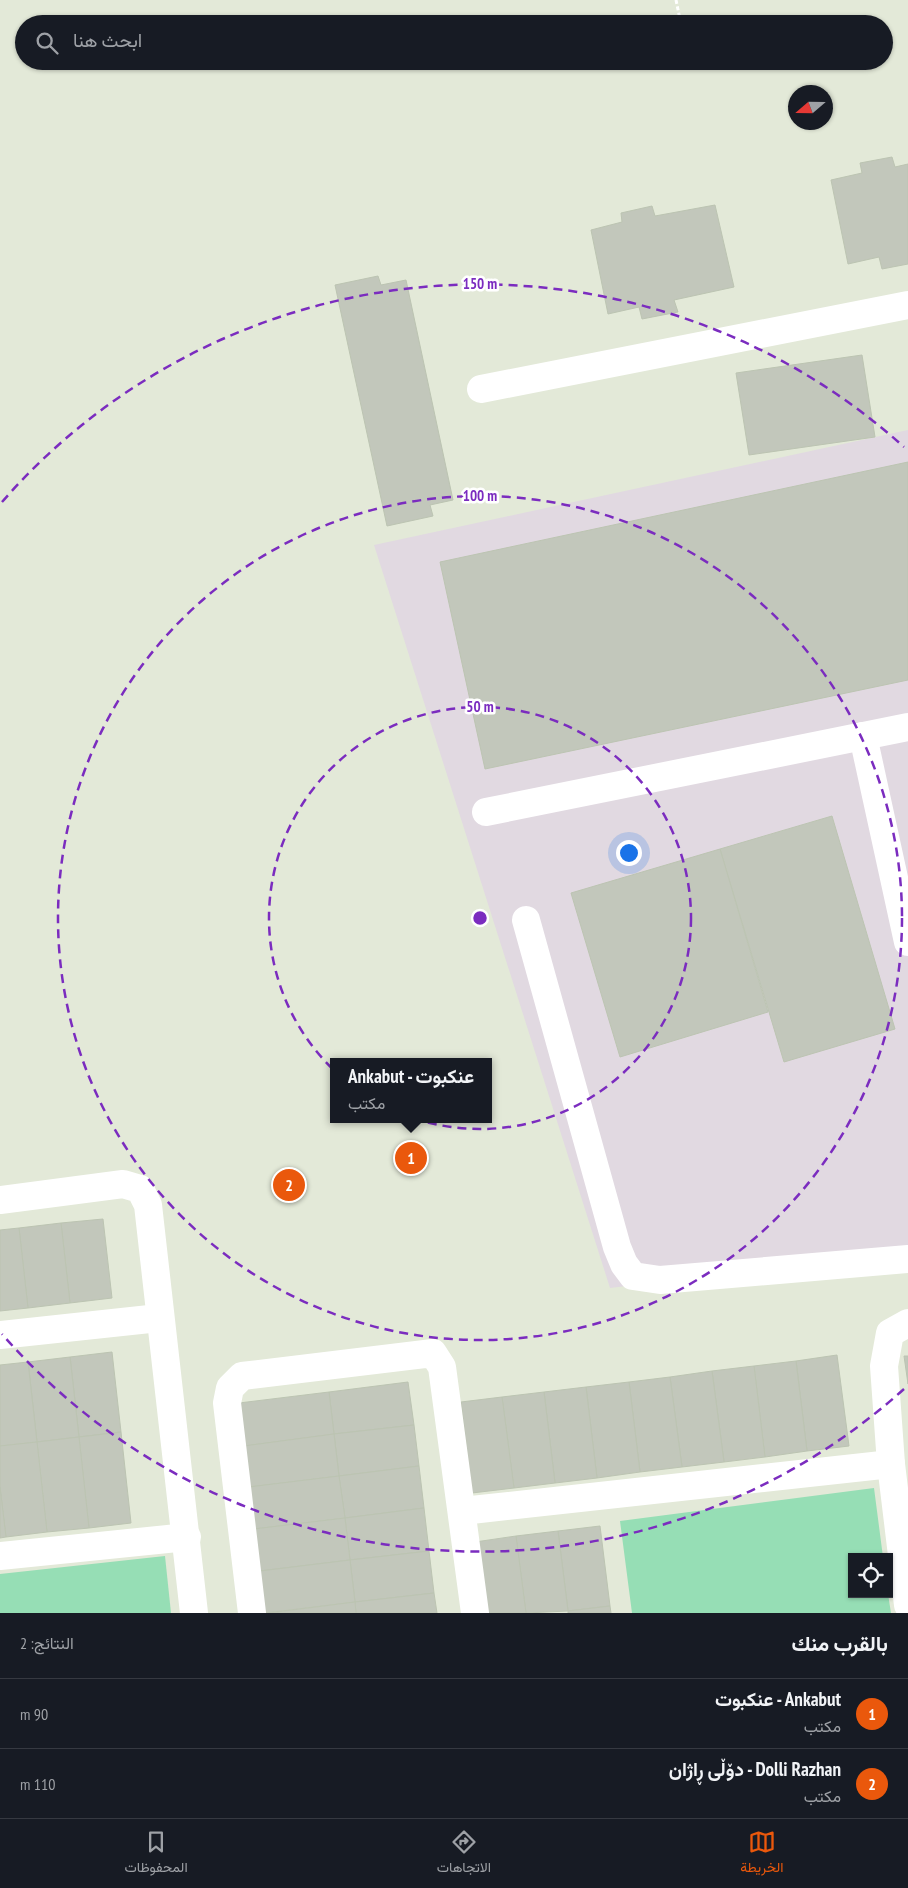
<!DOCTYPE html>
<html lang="ar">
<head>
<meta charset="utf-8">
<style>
  :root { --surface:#171b24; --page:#20242c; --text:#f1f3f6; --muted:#9ea1a6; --line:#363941; --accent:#ea580c }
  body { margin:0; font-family:"PT Sans Narrow",Vazirmatn,sans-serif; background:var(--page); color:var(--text); direction:rtl }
  .controls { position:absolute; right:15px; bottom:15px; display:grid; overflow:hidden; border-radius:0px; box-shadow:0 1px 4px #0004 }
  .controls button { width:45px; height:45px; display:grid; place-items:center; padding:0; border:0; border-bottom:1px solid var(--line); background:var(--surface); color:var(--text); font:25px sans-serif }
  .compass { position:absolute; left:788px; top:85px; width:45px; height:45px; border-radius:50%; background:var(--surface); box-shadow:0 1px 4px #0004; rotate:250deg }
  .you { position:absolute; left:628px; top:852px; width:18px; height:18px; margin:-12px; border:4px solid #fff; border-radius:50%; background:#1a73e8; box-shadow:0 0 0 8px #1a73e833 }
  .badge { display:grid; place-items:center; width:32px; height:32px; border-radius:50%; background:var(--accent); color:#fff; font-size:16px; font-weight:700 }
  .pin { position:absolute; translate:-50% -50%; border:2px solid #fff; box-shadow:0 1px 5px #0006 }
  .popup { position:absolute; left:330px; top:1058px; width:162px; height:65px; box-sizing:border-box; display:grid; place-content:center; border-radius:0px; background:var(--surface); filter:drop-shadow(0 1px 4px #0005); font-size:16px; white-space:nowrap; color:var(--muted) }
  .popup b { font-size:19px; color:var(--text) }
  .popup::after { content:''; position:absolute; left:50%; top:100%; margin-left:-10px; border:10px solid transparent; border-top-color:var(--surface) }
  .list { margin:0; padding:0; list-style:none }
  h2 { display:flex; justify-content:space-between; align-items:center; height:65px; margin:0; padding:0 20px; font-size:21px }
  h2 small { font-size:16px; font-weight:400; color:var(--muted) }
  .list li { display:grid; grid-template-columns:32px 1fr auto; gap:15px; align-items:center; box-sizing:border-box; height:70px; padding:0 20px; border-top:1px solid var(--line) }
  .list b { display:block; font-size:19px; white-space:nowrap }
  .list p { margin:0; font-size:16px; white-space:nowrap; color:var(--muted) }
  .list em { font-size:16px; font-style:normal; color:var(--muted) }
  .icon { flex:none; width:28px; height:28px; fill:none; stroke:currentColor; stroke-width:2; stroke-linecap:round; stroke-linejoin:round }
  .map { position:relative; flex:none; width:908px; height:1613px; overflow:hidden; direction:ltr }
  .search { position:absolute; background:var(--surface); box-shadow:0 1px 4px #0004; left:15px; right:15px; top:15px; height:55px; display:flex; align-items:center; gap:12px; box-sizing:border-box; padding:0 18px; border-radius:28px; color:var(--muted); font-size:19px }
  .sheet { height:205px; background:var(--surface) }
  nav { display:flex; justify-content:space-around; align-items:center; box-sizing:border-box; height:70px; border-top:1px solid var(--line); background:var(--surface); font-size:14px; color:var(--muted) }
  nav a { display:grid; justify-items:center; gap:2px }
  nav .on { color:var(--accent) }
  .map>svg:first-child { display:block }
</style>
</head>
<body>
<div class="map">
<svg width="908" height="1613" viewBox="0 0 908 1613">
  <rect width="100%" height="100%" fill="#e3e9d8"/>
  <!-- industrial -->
  <path fill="#e1d9e1" d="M908,430v822l-298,36 -236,-743z"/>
  <!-- green -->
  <g fill="#96deb5">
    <path d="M874,1488l9,69h-31v37h36l3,19h-259l-12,-92z"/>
    <path d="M165,1556l6,57h-171v-39z"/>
  </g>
  <!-- building -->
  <g fill="#c2c7bb" stroke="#bcc4b2">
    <path d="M892,157l3,10 13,-3v100l-26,5 -3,-12 -31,7 -17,-84 31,-7 -2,-10z"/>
    <path d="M715,205l19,82 -60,13 4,12 -36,7 -3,-12 -31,7 -17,-84 31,-8 -1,-9 31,-7 3,10z"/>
    <path d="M378,276l3,9 25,-5 47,220 -23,5 3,11 -46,10 -52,-241z"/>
    <path d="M862,355l13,82 -126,18 -13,-82z"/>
    <path d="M908,462v218l-423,89 -45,-207z"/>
    <path d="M832,816l63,213 -111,33 -64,-213z"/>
    <path d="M720,849l48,163 -148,45 -49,-164z"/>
    <path d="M103,1219l9,79 -42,5 -9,-80z"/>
    <path d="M61,1223l9,80 -42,5 -9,-80z"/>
    <path d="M19,1228l9,80 -28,3v-81z"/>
    <path d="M112,1352l9,80 -42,5 -9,-80z"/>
    <path d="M837,1355l12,91 -42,5 -11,-90z"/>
    <path d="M904,1356h4v28z"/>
    <path d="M70,1357l9,80 -42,5 -9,-80z"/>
    <path d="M796,1361l11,90 -42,6 -11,-91z"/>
    <path d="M28,1362l9,80 -37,4v-81z"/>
    <path d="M754,1366l11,91 -41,5 -12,-91z"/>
    <path d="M712,1371l12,91 -42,5 -12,-90z"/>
    <path d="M670,1377l12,90 -42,5 -11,-90z"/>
    <path d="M408,1382l6,43 -80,9 -5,-42z"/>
    <path d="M629,1382l11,90 -43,6 -11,-91z"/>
    <path d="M586,1387l11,91 -42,5 -11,-91z"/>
    <path d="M329,1392l5,42 -90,12 -5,-43z"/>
    <path d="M544,1392l11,91 -41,5 -12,-91z"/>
    <path d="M502,1397l12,91 -42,5 -11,-91z"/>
    <path d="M414,1425l5,41 -80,10 -5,-42z"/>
    <path d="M121,1432l10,91 -42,5 -10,-91z"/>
    <path d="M334,1434l5,42 -90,11 -5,-41z"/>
    <path d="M79,1437l10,91 -42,4 -10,-90z"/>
    <path d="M37,1442l10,90 -41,5 -6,-50v-41z"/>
    <path d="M419,1466l5,42 -79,10 -6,-42z"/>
    <path d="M339,1476l6,42 -91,11 -5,-42z"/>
    <path d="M0,1487l6,50 -6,1z"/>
    <path d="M424,1508l5,43 -79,9 -5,-42z"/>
    <path d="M345,1518l5,42 -90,11 -6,-42z"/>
    <path d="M600,1526l10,80 -42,5 -10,-80z"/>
    <path d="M558,1531l10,80 -42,2 -10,-77z"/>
    <path d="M516,1536l10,77h-42l-9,-71z"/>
    <path d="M429,1551l5,42 -79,9 -5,-42z"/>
    <path d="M350,1560l5,42 -90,11 -5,-42z"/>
    <path d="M434,1593l3,20h-81l-1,-11z"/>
    <path d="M355,1602l1,11h-87z"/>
    <path d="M610,1606l1,7h-43v-2z"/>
  </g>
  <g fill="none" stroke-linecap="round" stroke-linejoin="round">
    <!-- path -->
    <path stroke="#fff" stroke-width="3" stroke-dasharray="4 2.5" stroke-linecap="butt" d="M676,0l5,24"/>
    <!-- minor -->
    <g stroke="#fff" stroke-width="28">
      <path d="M481,389l427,-84"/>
      <path d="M863,736l45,206"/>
      <path d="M486,812l422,-85"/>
      <path d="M526,920l91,327 7,17 9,12 27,4 248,-21"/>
      <path d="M0,1200l123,-16 17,5 8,16 46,408"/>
      <path d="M908,1323l-18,10 -6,33 7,98 17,141"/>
      <path d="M0,1335l159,-17"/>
      <path d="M462,1511l429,-47"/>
      <path d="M0,1556l187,-19"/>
      <path d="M252,1613l-25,-210 3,-15 12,-12 191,-23 9,14 33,246"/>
    </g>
  </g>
  <!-- distance rings -->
  <g fill="none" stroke="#7b2cbf" stroke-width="2.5" stroke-dasharray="9 6">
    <circle cx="480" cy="918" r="211"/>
    <circle cx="480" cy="918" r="422"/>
    <path d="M904 1389A634 634 0 0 1 2 1334M2 502A634 634 0 0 1 904 447"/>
  </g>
  <circle cx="480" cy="918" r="8" fill="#7b2cbf" stroke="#fff" stroke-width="2.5"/>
  <g font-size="15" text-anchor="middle" font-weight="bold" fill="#7b2cbf" stroke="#fff" stroke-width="5" stroke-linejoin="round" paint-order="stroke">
    <text x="480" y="289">150 m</text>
    <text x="480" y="501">100 m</text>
    <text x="480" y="712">50 m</text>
  </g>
</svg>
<div class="controls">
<button><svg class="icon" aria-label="locate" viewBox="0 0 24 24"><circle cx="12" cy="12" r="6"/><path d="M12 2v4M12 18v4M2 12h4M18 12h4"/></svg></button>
</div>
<svg class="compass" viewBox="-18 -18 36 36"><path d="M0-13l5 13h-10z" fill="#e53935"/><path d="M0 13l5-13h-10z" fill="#9ea1a6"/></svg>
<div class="you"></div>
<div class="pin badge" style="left:411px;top:1158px">1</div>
<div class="popup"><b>Ankabut - عنکبوت</b>مكتب</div>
<div class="pin badge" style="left:289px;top:1185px">2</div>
<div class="search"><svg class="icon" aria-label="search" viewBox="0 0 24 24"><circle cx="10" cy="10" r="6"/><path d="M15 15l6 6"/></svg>ابحث هنا</div>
</div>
<section class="sheet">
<h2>بالقرب منك<small>النتائج: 2</small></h2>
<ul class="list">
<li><span class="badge">1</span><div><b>Ankabut - عنکبوت</b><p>مكتب</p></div><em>90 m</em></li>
<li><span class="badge">2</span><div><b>Dolli Razhan - دۆڵی ڕاژان</b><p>مكتب</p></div><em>110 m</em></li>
</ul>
</section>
<nav>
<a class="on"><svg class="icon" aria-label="map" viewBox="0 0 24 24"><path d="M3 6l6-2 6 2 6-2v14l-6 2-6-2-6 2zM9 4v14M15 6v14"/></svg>الخريطة</a>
<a><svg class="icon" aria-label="directions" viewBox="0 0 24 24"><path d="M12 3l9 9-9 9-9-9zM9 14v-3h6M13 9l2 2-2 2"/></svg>الاتجاهات</a>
<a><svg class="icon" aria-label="saved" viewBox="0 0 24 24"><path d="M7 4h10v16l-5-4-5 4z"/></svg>المحفوظات</a>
</nav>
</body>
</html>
